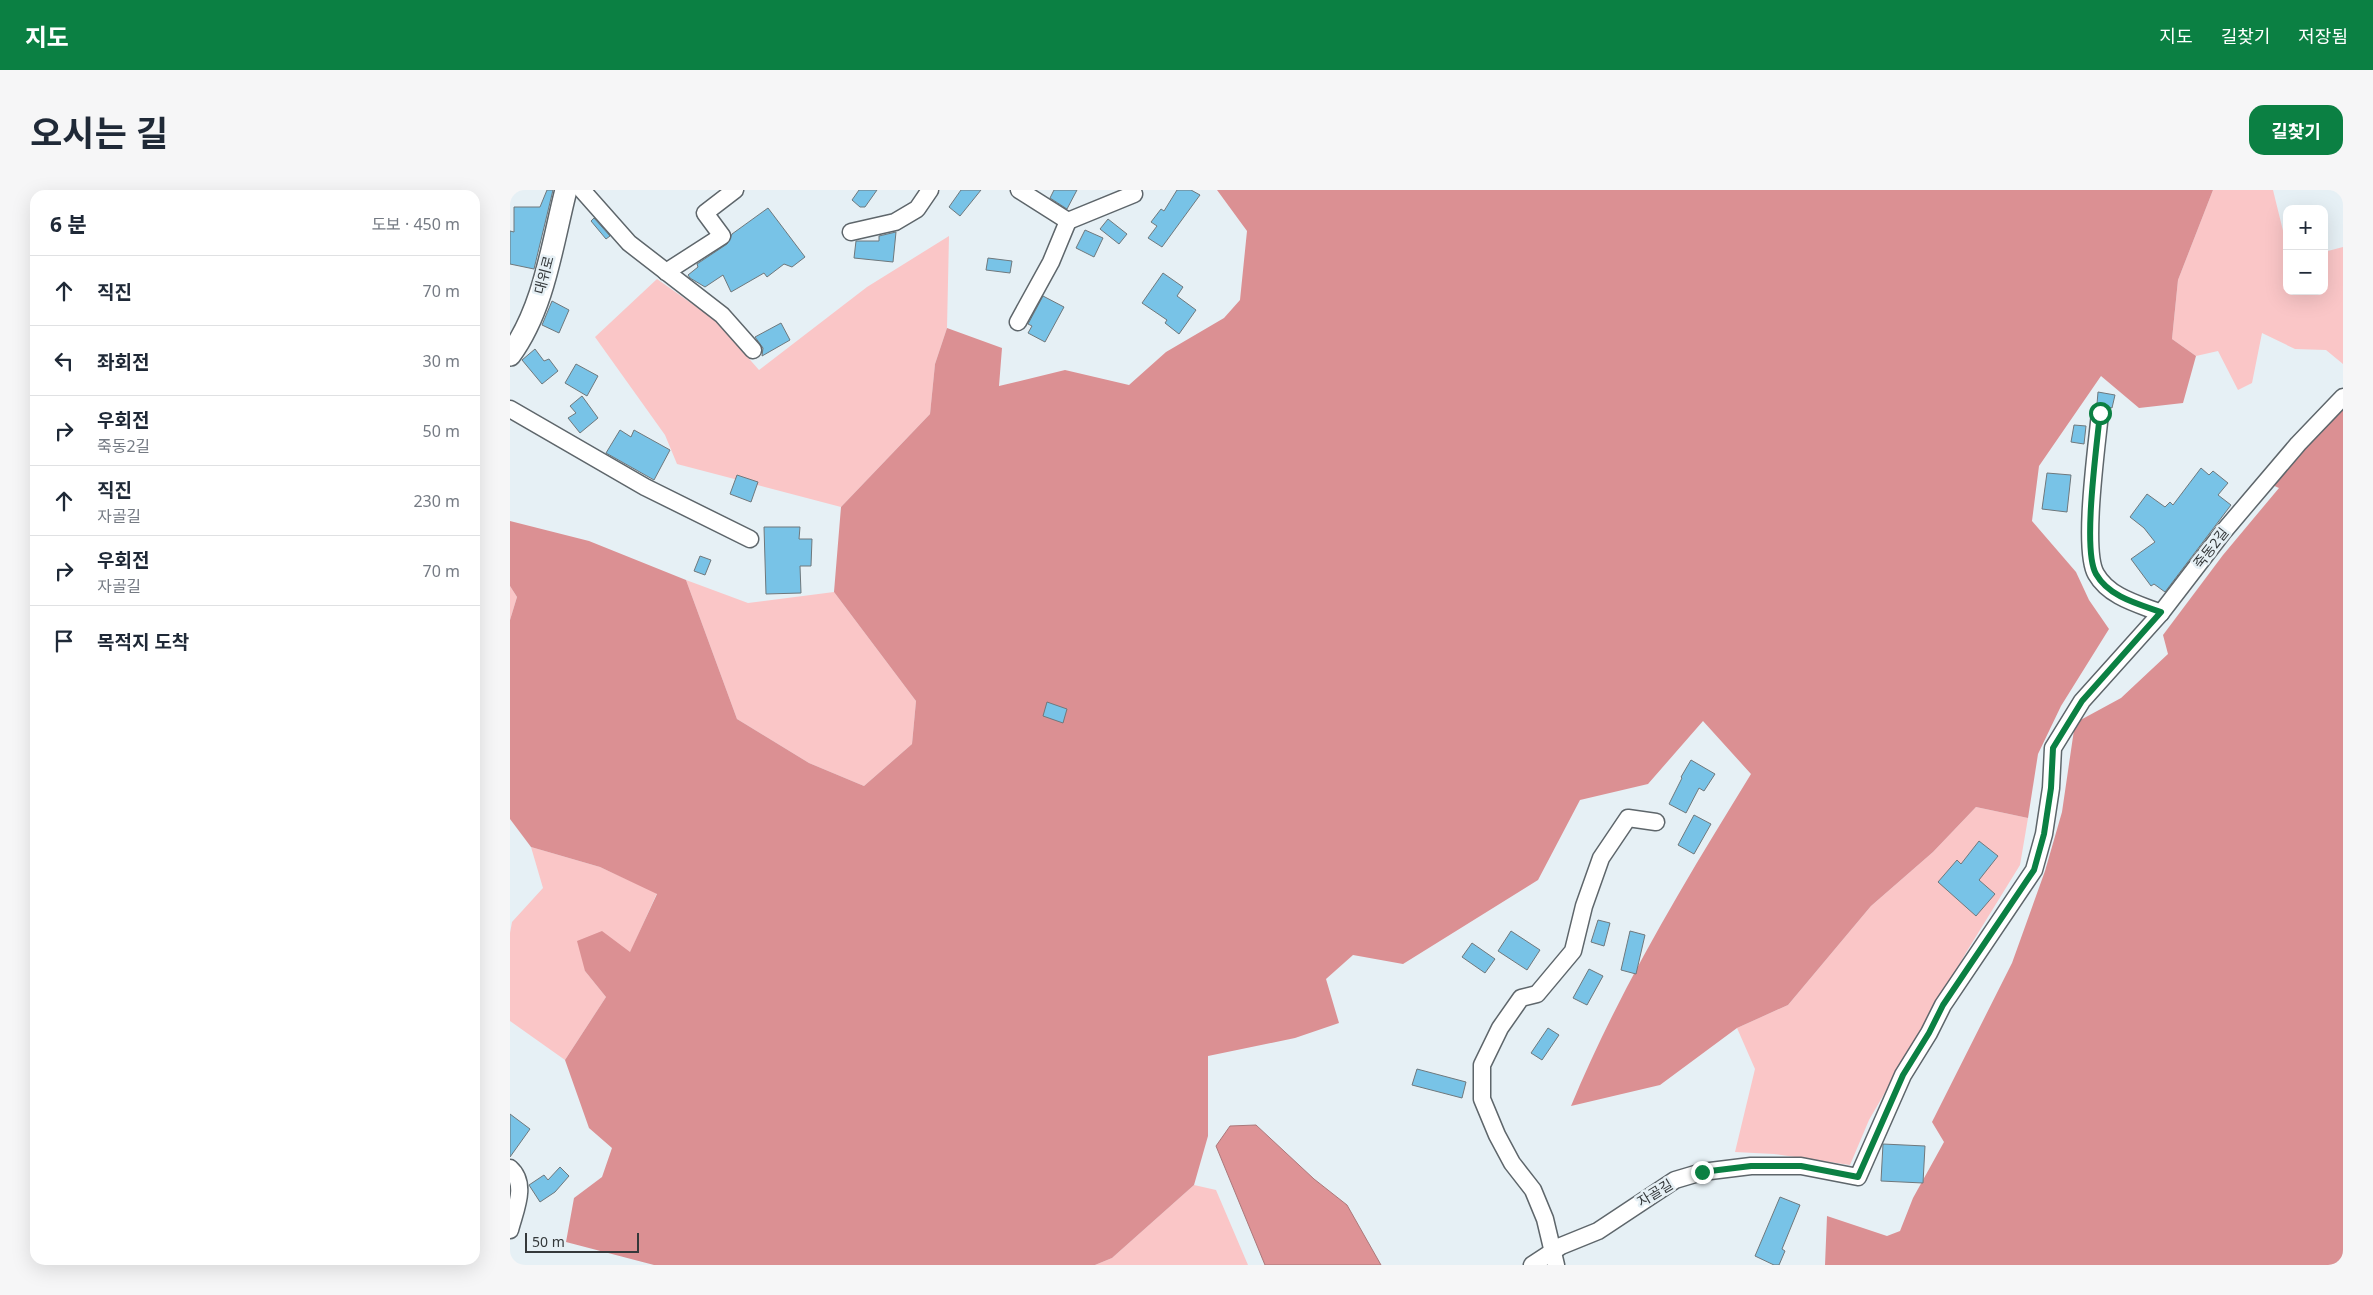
<!DOCTYPE html>
<html lang="ko">
<head>
<meta charset="utf-8">
<style>
  :root { --surface:#fff; --page:#f6f6f7; --text:#1f2937; --muted:#747a83; --line:#e0e1e3; --accent:#0b8043 }
  body { margin:0; font-family:"Noto Sans","Noto Sans KR",sans-serif; background:var(--page); color:var(--text) }
  .controls { position:absolute; right:15px; top:15px; display:grid; overflow:hidden; border-radius:10px; box-shadow:0 5px 20px #0002 }
  .controls button { width:45px; height:45px; display:grid; place-items:center; padding:0; border:0; border-bottom:1px solid var(--line); background:var(--surface); color:var(--text); font:25px sans-serif }
  .scale { position:absolute; left:15px; bottom:12px; width:114px; box-sizing:border-box; padding-left:5px; border:2px solid #34383a; border-top:0; font-size:14px; line-height:18px; white-space:nowrap; color:#34383a; -webkit-text-stroke:4px #e6f0f5; paint-order:stroke }
  .stop { position:absolute; width:15px; height:15px; margin:-11px; border:4px solid #0b8043; border-radius:50%; background:#fff }
  .stop.end { background:#0b8043; border-color:#fff; box-shadow:0 1px 5px #0008 }
  .list { margin:0; padding:0; list-style:none }
  h2 { display:flex; justify-content:space-between; align-items:center; height:65px; margin:0; padding:0 20px; font-size:21px }
  h2 small { font-size:16px; font-weight:400; color:var(--muted) }
  .list li { display:grid; grid-template-columns:32px 1fr auto; gap:15px; align-items:center; box-sizing:border-box; height:70px; padding:0 20px; border-top:1px solid var(--line) }
  .list b { display:block; font-size:19px; white-space:nowrap }
  .list p { margin:0; font-size:16px; white-space:nowrap; color:var(--muted) }
  .list em { font-size:16px; font-style:normal; color:var(--muted) }
  .icon { flex:none; width:28px; height:28px; fill:none; stroke:currentColor; stroke-width:2; stroke-linecap:round; stroke-linejoin:round }
  .map { position:relative; flex:none; width:1833px; height:1075px; overflow:hidden; border-radius:15px }
  header { display:flex; align-items:center; gap:30px; box-sizing:border-box; height:70px; padding:0 25px; background:var(--accent); color:#fff }
  header strong { font-size:24px }
  nav { display:flex; gap:28px; margin-inline-start:auto; font-size:18px }
  .intro { display:flex; align-items:center; justify-content:space-between; box-sizing:border-box; height:120px; padding:0 30px }
  h1 { margin:0; font-size:35px }
  .button { padding:12px 22px; border-radius:15px; background:var(--accent); color:#fff; font-size:18px; font-weight:700 }
  main { display:flex; gap:30px; padding:0 30px }
  aside { flex:1; background:var(--surface); border-radius:15px; box-shadow:0 5px 20px #0002 }
  .map>svg:first-child { display:block }
</style>
</head>
<body>
<header>
<strong>지도</strong>
<nav><a>지도</a><a>길찾기</a><a>저장됨</a></nav>
</header>
<div class="intro"><h1>오시는 길</h1><a class="button">길찾기</a></div>
<main>
<aside>
<h2>6 분<small>도보 · 450 m</small></h2>
<ul class="list">
<li><svg class="icon" aria-label="ahead" viewBox="0 0 24 24"><path d="M12 20V5M6 11l6-6 6 6"/></svg><div><b>직진</b></div><em>70 m</em></li>
<li><svg class="icon" aria-label="left" viewBox="0 0 24 24"><path d="M17 20v-9H6M10 6l-5 5 5 5"/></svg><div><b>좌회전</b></div><em>30 m</em></li>
<li><svg class="icon" aria-label="right" viewBox="0 0 24 24"><path d="M7 20v-9h11M14 6l5 5-5 5"/></svg><div><b>우회전</b><p>죽동2길</p></div><em>50 m</em></li>
<li><svg class="icon" aria-label="ahead" viewBox="0 0 24 24"><path d="M12 20V5M6 11l6-6 6 6"/></svg><div><b>직진</b><p>자골길</p></div><em>230 m</em></li>
<li><svg class="icon" aria-label="right" viewBox="0 0 24 24"><path d="M7 20v-9h11M14 6l5 5-5 5"/></svg><div><b>우회전</b><p>자골길</p></div><em>70 m</em></li>
<li><svg class="icon" aria-label="arrive" viewBox="0 0 24 24"><path d="M6 21V4h12l-3 4 3 4H6"/></svg><div><b>목적지 도착</b></div></li>
</ul>
</aside>
<div class="map">
<svg width="1833" height="1075" viewBox="0 0 1833 1075">
  <rect width="100%" height="100%" fill="#e6f0f5"/>
  <!-- green -->
  <g fill="#fac6c7">
    <path d="M1703,0h60l14,57v44h37v-39l19,-5v117l-17,-14 -31,-1 -33,-16 -10,50 -14,7 -20,-39 -22,5 -24,-17 6,-59z"/>
    <path d="M439,46l-2,92 -12,36 -5,50 -89,93 -164,-43 -12,-29 -70,-98 62,-58 58,41 44,50 108,-83z"/>
    <path d="M176,390l62,23 86,-11 82,109 -4,43 -48,42 -55,-23 -72,-44z"/>
    <path d="M0,396l7,11 -7,23z"/>
    <path d="M1466,617l52,11 -8,47 -53,86 -98,169 -19,45 -76,-11 -39,-2 20,-83 -18,-41 51,-23 83,-99 62,-54z"/>
    <path d="M21,657l69,20 57,26 -27,60 -45,18 21,26 -41,63 -55,-39v-88l2,-11 31,-34z"/>
    <path d="M684,995l22,5 32,75h-153l17,-7z"/>
  </g>
  <!-- forest -->
  <g fill="#db9093">
    <path d="M707,0h996l-35,90 -6,59 24,17 -13,47 -44,5 -38,-32 -62,90 -7,55 44,51 13,28 20,29 -48,77 -23,48 -10,64 -52,-11 -43,45 -62,54 -83,99 -51,23 -77,57 -89,21c48,-116 114,-225 180,-332l-48,-53 -55,63 -68,16 -42,80 -135,84 -50,-9 -27,24 13,44 -44,15 -87,18v80l-14,49 -82,73 -17,7h-441l-88,-23 8,-44 28,-21 10,-29 -23,-20 -24,-68 41,-63 -21,-26 -8,-30 25,-10 28,21 27,-58 -57,-27 -69,-20 -21,-28v-199l7,-23 -7,-11v-65l79,20 97,39 51,139 72,44 55,23 48,-42 4,-43 -82,-109 7,-85 89,-93 5,-50 12,-36 55,20 -3,38 66,-16 64,15 37,-33 58,-34 16,-18 7,-69z"/>
    <path d="M1833,205v870h-518l2,-49 60,20 13,-5 13,-33 31,-56 -12,-20 80,-159 33,-92 17,-59 13,-89 46,-25 47,-44 -5,-19 60,-80 56,-67 -9,-4z"/>
  </g>
  <!-- water -->
  <path fill="#de9396" stroke="#ab787a" d="M746,935l58,54 33,26 34,60h-116l-49,-119 14,-20z"/>
  <!-- building -->
  <g fill="#78c3e7" stroke="#6f787c">
    <path d="M37,0h6l-19,79 -24,-5v-33l4,1v-25h26z"/>
    <path d="M349,0h18l-12,17h-5l-8,-7z"/>
    <path d="M451,0h20l-21,26 -11,-9z"/>
    <path d="M544,0h23l-10,19 -17,-11z"/>
    <path d="M667,0h14l9,5 -38,52 -14,-9 9,-12 -6,-4 10,-13 3,2z"/>
    <path d="M258,18l37,49 -13,10 -8,-3 -17,13 -3,-4 -33,19 -8,-17 -18,12 -15,-9 -2,-3 10,-8 -1,-3 30,-20 5,-10z"/>
    <path d="M84,28l16,18 -4,3 -15,-18z"/>
    <path d="M598,29l19,15 -8,10 -19,-15z"/>
    <path d="M575,40l18,8 -9,19 -18,-9z"/>
    <path d="M386,42l-3,30 -39,-4 2,-17h23v-5z"/>
    <path d="M478,68l24,3 -2,12 -24,-3z"/>
    <path d="M653,83l20,14 -6,9 19,14 -17,24 -14,-11 2,-3 -25,-17z"/>
    <path d="M533,106l21,11 -19,35 -17,-9 4,-7 -4,-2z"/>
    <path d="M42,111l17,9 -10,23 -17,-8z"/>
    <path d="M271,133l9,17 -28,16 1,-8 -8,-11z"/>
    <path d="M25,159l9,12 5,-2 9,12 -16,13 -20,-24z"/>
    <path d="M66,174l22,12 -11,20 -22,-13z"/>
    <path d="M1588,202l17,3 -3,13 -15,-4z"/>
    <path d="M72,206l16,22 -18,15 -12,-15 8,-5 -6,-7z"/>
    <path d="M1564,235l12,1 -2,18 -13,-2z"/>
    <path d="M110,240l11,7 3,-7 36,20 -16,30 -48,-27z"/>
    <path d="M1691,278l8,7 4,-4 15,12 -10,12 13,10 -66,87 -11,-8 -3,2 -20,-27 24,-17 -11,-14 -14,-11 17,-23 18,13 5,-5 3,3z"/>
    <path d="M1537,283l24,2 -4,37 -25,-3z"/>
    <path d="M227,285l21,7 -7,20 -21,-8z"/>
    <path d="M254,337h36l-1,12h13l-1,27h-11l1,27 -35,1z"/>
    <path d="M190,366l11,4 -6,15 -11,-4z"/>
    <path d="M537,512l20,7 -4,14 -20,-7z"/>
    <path d="M1181,570l24,14 -11,17 -5,-3 -13,25 -17,-9 13,-26 -1,-1z"/>
    <path d="M1184,625l17,9 -17,30 -16,-9z"/>
    <path d="M1469,651l19,15 -19,24 16,14 -19,22 -38,-34 19,-22 4,4z"/>
    <path d="M1088,730l12,3 -6,23 -13,-4z"/>
    <path d="M1001,741l29,19 -13,20 -29,-19z"/>
    <path d="M1120,741l15,4 -9,39 -15,-4z"/>
    <path d="M962,753l23,16 -10,14 -23,-16z"/>
    <path d="M1079,779l14,7 -16,29 -14,-7z"/>
    <path d="M1038,838l11,7 -17,25 -11,-7z"/>
    <path d="M907,879l49,13 -4,16 -50,-13z"/>
    <path d="M0,924l20,15 -20,28z"/>
    <path d="M1373,954l42,2 -2,37 -42,-2z"/>
    <path d="M50,977l9,9 -14,16 -15,10 -11,-17 15,-10 4,5z"/>
    <path d="M1270,1007l20,8 -18,44 3,2 -6,14h-5l-19,-9z"/>
  </g>
  <g fill="none" stroke-linecap="round" stroke-linejoin="round">
    <!-- minor casing -->
    <g stroke="#5e666b" stroke-width="19">
      <g id="minor">
        <path d="M72,0l47,53 93,72 31,35"/>
        <path d="M509,0l49,31 66,-27"/>
        <path d="M341,42l44,-10 22,-13 13,-19"/>
        <path d="M156,82l56,-36 -17,-23 30,-23"/>
        <path d="M508,132l33,-60 17,-41"/>
        <path d="M0,219l135,78 105,52"/>
        <path d="M1590,223c-3,32 -18,137 -4,161 13,23 42,30 65,39"/>
        <path d="M0,978c18,16 5,42 0,62"/>
        <path d="M1022,1075l29,-19 37,-15 77,-51 27,-8 49,-6h50l57,11 45,-102 26,-42 14,-28 91,-135 10,-36 7,-46 2,-40 29,-47 79,-88 63,-82 74,-87 45,-47"/>
        <path d="M1046,1075l-11,-46 -12,-29 -21,-27 -15,-28 -15,-36v-34l18,-37 21,-30 16,-4 36,-43 11,-45 17,-48 27,-40 28,4"/>
      </g>
    </g>
    <!-- major casing -->
    <g stroke="#5e666b" stroke-width="24">
      <path id="major" d="M0,165c34,-46 42,-110 56,-165"/>
    </g>
    <!-- minor -->
    <use href="#minor" stroke="#fff" stroke-width="16"/>
    <!-- major -->
    <use href="#major" stroke="#fff" stroke-width="21"/>
  </g>
  <g fill="none" stroke-linecap="round" stroke-linejoin="round">
    <!-- route -->
    <path stroke="#0b8043" stroke-width="6" d="M1192,982l49,-6h50l57,11 45,-102 26,-42 14,-28 91,-135 10,-36 7,-46 2,-40 29,-47 79,-89c-23,-8 -52,-15 -65,-38 -14,-24 1,-129 4,-161"/>
  </g>
  <g text-anchor="middle" stroke-width="5" stroke-linejoin="round" paint-order="stroke">
    <!-- street labels -->
    <g font-size="14" fill="#34383a" stroke="#e6f0f5">
      <text transform="translate(34 85) rotate(-75)" y="5">대위로</text>
      <text transform="translate(1701 358) rotate(-52)" y="5">죽동2길</text>
      <text transform="translate(1145 1003) rotate(-31)" y="5">자골길</text>
    </g>
  </g>
</svg>
<div class="controls">
<button>+</button>
<button>−</button>
</div>
<div class="scale">50 m</div>
<div class="stop" style="left:1590px;top:223px"></div>
<div class="stop end" style="left:1192px;top:982px"></div>
</div>
</main>
</body>
</html>
